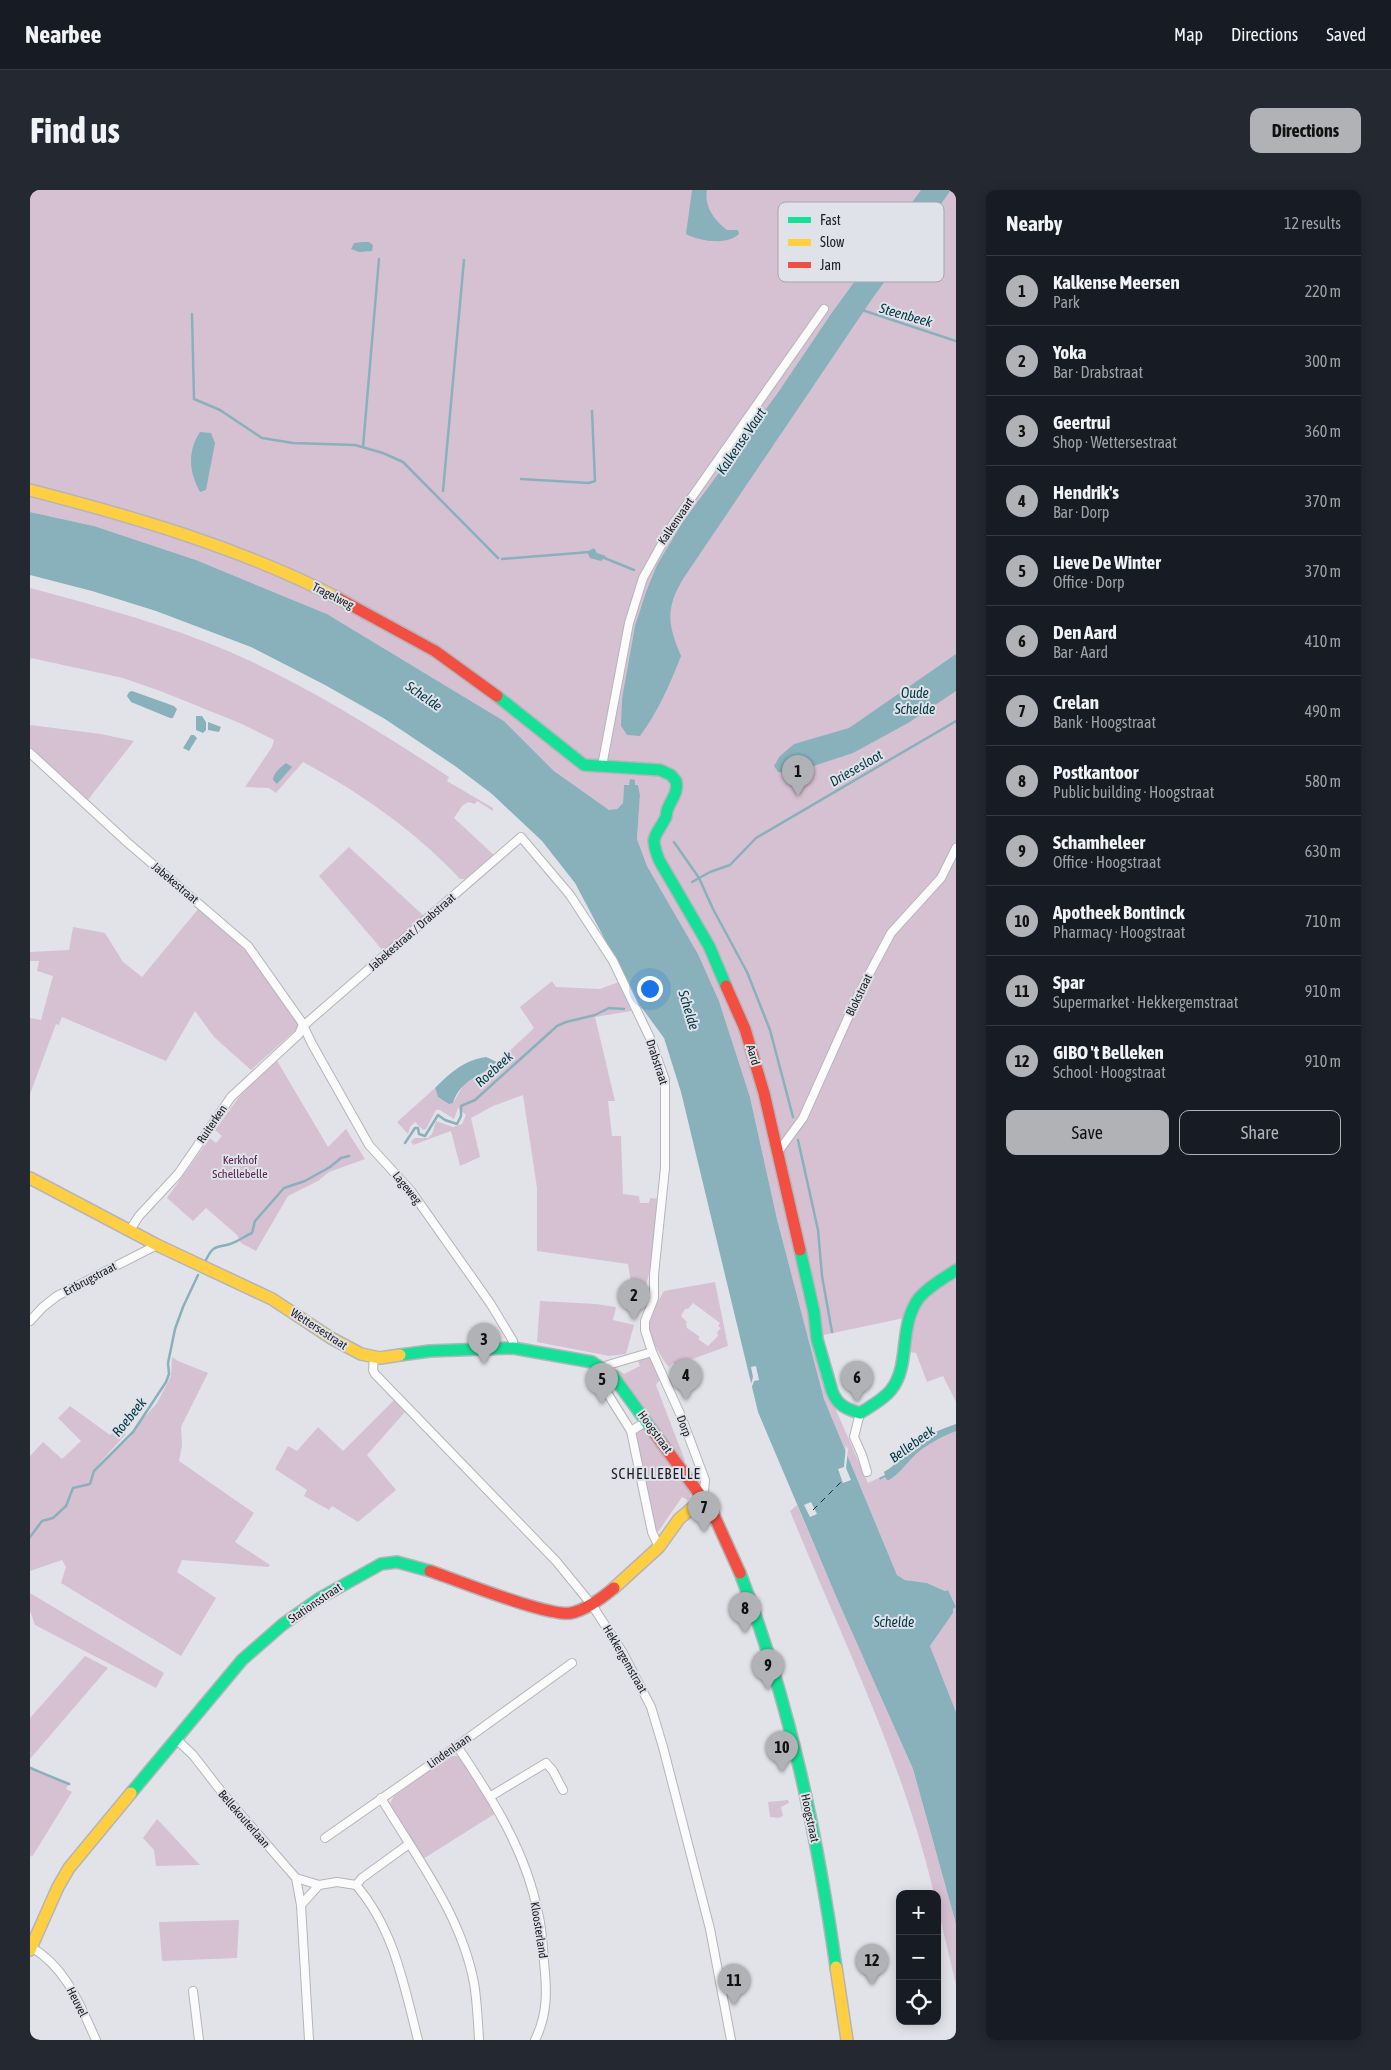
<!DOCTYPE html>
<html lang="en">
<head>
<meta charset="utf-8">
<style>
  :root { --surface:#171b24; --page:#242831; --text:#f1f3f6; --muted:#9ea1a6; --line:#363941; --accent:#b0b2b5 }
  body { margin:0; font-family:"Asap Condensed",sans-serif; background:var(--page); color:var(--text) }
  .controls { position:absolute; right:15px; bottom:15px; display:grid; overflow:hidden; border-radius:10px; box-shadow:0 2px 12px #0003 }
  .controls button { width:45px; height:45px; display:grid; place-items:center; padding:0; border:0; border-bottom:1px solid var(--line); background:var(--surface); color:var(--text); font:25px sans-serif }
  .you { position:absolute; left:619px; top:798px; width:18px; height:18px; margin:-12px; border:4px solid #fff; border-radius:50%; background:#1a73e8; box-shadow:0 0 0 8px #1a73e833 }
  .badge { display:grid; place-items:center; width:32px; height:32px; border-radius:50%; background:var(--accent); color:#111; font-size:16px; font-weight:700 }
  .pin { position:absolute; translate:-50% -41px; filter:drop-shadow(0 1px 2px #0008) }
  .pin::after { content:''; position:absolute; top:26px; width:18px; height:15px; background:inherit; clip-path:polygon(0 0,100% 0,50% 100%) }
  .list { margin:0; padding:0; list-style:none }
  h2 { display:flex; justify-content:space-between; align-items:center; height:65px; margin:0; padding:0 20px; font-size:21px }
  h2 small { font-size:16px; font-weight:400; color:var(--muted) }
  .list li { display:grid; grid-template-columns:32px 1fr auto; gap:15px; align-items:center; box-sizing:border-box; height:70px; padding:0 20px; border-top:1px solid var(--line) }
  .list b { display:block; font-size:19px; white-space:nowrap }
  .list p { margin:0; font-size:16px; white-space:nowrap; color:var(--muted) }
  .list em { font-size:16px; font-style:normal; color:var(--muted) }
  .actions { display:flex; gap:10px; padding:15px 20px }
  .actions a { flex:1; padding:11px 0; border:1px solid var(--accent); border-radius:10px; text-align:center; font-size:18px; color:var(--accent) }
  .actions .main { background:var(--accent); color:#111 }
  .icon { flex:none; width:28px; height:28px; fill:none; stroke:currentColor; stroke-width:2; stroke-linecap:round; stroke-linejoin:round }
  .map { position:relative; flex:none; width:926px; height:1850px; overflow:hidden; border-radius:10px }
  header { display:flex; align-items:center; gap:30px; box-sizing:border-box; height:70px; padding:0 25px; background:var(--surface); border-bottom:1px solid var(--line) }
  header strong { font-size:24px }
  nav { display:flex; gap:28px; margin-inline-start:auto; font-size:18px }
  .intro { display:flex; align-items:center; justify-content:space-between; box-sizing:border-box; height:120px; padding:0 30px }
  h1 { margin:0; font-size:35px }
  .button { padding:12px 22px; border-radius:10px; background:var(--accent); color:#111; font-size:18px; font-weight:700 }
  main { display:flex; gap:30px; padding:0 30px }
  aside { flex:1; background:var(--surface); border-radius:10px; box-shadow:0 2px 12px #0003 }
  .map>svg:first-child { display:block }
</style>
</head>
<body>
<header>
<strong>Nearbee</strong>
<nav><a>Map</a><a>Directions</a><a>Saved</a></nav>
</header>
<div class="intro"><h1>Find us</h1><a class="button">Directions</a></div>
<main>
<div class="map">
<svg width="926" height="1850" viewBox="0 0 926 1850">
  <rect width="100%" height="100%" fill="#e2e3e8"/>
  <!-- green -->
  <g fill="#d6c1d3" fill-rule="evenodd">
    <path d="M0,0h926v1212l-13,-26 -16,6 -11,-29 -6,-1 2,-31 -3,-4 -90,19 13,65 36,82 17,-8 -1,-3c13,-7 16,-15 26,-24 13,-12 30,-18 46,-24v288l-26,-66 23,-33v-4l3,-2 -8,-17 -3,1 -18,-8 -22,-3 -8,-5 -73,-176 -47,-180 -27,-122 -31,-96 -21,-47 -51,-88 -10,-27 3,-44 -2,-9 -8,-2 -6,2 -1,17 -6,6 -8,2 -55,-40 -50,-50 -177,-107 -131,-54 -102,-34 -64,-14z"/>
    <path d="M0,398c72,19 148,40 216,71 71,33 138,75 203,118l-2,4 46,27v3l-16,-10 -2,3 -7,-2 -6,4 -8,12 40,37 -29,24h-5c-45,-48 -99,-86 -157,-117l-27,31 -7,-5 -24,-1 27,-40 2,-7 -32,-16 -79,-32 -40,-14 -92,-20 -1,3z"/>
    <path d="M0,535l71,9 33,7 -47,60 -57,-51z"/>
    <path d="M319,657l76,70 -41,35 -65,-76z"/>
    <path d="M169,718l33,29 24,25 44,64 -49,44 -37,-33 -19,-26 -29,50 -104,-44 -3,8 -3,-1 -26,70v-76l11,2 12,-44 -16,-5 2,-10h-9v-9l39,-2 4,-23 32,6 18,29 19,15z"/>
    <path d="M522,791l4,6 44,2 19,-7 13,29 -37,6 20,84h-7l4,35h9l2,58 16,2 1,7h9l1,-5 9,1c-4,35 -6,72 -19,104l-3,1 -4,-9 -5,-31 -91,-13v-63l-14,-93 -30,11 -22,12 9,39 -20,9 -9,-35 -38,14 -2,-4 4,-3h13l4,-4 4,-13 17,6 9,-3 4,-9 -8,-7 -4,11 -14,-9h-4l-10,19 -3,1 -8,-8 -5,5 -2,7 -11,-12 38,-34 3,9 15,6 11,-19 27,-16 43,-40 -14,-21z"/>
    <path d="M246,869l52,88 18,-18 19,30 -36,13 -11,9 -30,15 -32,55 -15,-8 -4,-8 -31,-27 -13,13 -26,-23 43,-60 6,5 6,-7 -7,-6 24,-33z"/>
    <path d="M685,1092l13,64 -52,19 -3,-2 -4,4c-8,-9 -23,-34 -19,-47 2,-10 9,-20 14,-29zM663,1113l27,20 -2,3 3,2 -4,4 1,4 -10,10 -10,-7 2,-2 -13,-9 -1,-4 1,-2 -6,-6 4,-7h3z"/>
    <path d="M510,1111l56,3 20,3 -3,13 21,5 -8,29 -17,2 -72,-14z"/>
    <path d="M619,1166l4,3 8,19 -5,7 29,76 -3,1 -65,-89v-4l7,5 16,-8 -2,-5z"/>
    <path d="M142,1167l6,4 30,12 -27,54 1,19 -3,15 75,52 -19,29 35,23 -2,2 -86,-7 -5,12 39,26 -35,58 -120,-73 5,-16 -4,-7 -32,11v-115l13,-14 19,17 19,-18 -23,-23 12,-12 40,29 8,-6 8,5 -29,32 33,-28 12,-18 15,-17 14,-27z"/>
    <path d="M364,1210l11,12 -38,43 29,35 -38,32 -26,-16 -3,4 -25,-14 3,-6 -32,-21 13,-23 9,5 21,-24 25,24z"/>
    <path d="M616,1237l45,65 -3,8 -6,-3 -24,35c-9,-10 -19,-82 -23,-99z"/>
    <path d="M767,1315l41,96 75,168 43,155v61l-19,-80v-11h-3c-31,-134 -93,-257 -144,-383z"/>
    <path d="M0,1403l134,80 -8,15 -121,-63 -5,-14z"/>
    <path d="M55,1466l23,12 -78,91v-41z"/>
    <path d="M420,1566h7l5,4 34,53 -73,46 -30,-46 -3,-10 4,-7z"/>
    <path d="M0,1576l38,19 -2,4 6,3 -40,65 -2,-2z"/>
    <path d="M758,1610l1,3 -8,4 2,9 -5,2 -8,-1 -2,-15z"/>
    <path d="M127,1629l43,46 -44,1 -2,-16 -11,-12z"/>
    <path d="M209,1730l-2,38 -75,3 -3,-39z"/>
  </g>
  <!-- water -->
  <g fill="#88b1bc">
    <path d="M662,0h15c-3,16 7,30 20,40h11l1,4c-12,12 -40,7 -53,0z"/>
    <path d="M891,0h30l-79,109 -189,280c-18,30 -15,46 -2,77 -11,28 -23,56 -41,80l-13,-1 -6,-9 1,-27 13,-73 11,-34 11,-27 25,-42 95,-129 54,-80z"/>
    <path d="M333,52h6l4,3 -1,6 -13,1 -8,-3 3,-6z"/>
    <path d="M170,242l11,1 4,10 -9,47 -6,2c-11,-20 -13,-40 0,-60z"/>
    <path d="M0,322l64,14 102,34 131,54 177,107 50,50 55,39 8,-1 6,-6 1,-18h5l1,-6 5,1v5h3l2,10 -3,44 10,27 51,88 21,47 31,96 27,122 47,180 73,176 8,5 22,3 18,8 3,-1 8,17 -3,2v4l-23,33 26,66v212l-43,-155 -75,-168 -80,-189 -77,-320 -17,-54 -25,-34 -64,-121 -33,-42 -50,-47 -37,-28 -70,-47 -60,-34 -74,-38 -95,-36 -64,-20 -62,-16z"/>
    <path d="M564,358l3,5 9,3 -5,5 -11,-3 -3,-6z"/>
    <path d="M926,464v37l-48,32 -55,30 -61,20 -14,-1 -4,-6 6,-10 14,-12 55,-16z"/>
    <path d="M102,501l42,15 3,3 -4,9h-3l-39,-16 -4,-6 2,-4z"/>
    <path d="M166,526h6l4,6v8l-3,3 -7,-3z"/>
    <path d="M178,532l13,5 -2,5 -11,-2z"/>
    <path d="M161,545h3l3,3 -8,13 -6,-3z"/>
    <path d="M256,573l6,4 -15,17 -4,-4c0,-7 8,-13 13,-17z"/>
    <path d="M456,867l11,5c-16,16 -36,16 -44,41l-4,1 -11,-7 -3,-9c15,-15 29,-28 51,-31z"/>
    <path d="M926,1234v7c-15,6 -29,13 -41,24 -9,9 -15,18 -26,25h-2l-2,-3 -5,3 -1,-2 6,-3 -1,-3c13,-7 16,-15 26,-24 13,-12 30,-18 46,-24z"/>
  </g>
  <!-- pier -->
  <g fill="#e2e3e8">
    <path d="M726,1176l3,14 -5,1 -4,11v-4l3,-11 -2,-10z"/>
    <path d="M816,1255l2,5 -2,18 5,12 -8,3 -5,-14 6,-2z"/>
    <path d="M781,1312l6,12 -7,3 -6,-12z"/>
  </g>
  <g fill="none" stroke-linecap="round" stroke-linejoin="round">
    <!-- stream -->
    <g stroke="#88b1bc" stroke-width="2.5">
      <path d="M832,120l94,31"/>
      <path d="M162,124l2,85 26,11 42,28 31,5 62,2 28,8 20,9 95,96"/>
      <path d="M333,257l16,-188"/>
      <path d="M491,289l68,4 6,-2 -3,-70"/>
      <path d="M413,301l21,-231"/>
      <path d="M572,367l32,13"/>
      <path d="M472,369l88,-7"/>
      <path d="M644,652l25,36 14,31 34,63 23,58 23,87"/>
      <path d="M662,692l18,-10 20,-7 26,-27 200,-117"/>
      <path d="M768,950l20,90 4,46 10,56"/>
      <path d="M375,953l10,-15h3l1,6 6,2 13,-21 7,5 12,4 4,-8v-10l14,-6 82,-74 9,-4 29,-7 14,-7 15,1"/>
      <path d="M176,1070c7,-15 10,-12 24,-16 7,-2 15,-8 22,-11l3,-12 29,-33 21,-7 25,-14 11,-9 8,-2"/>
      <path d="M0,1347l12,-16 11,-3 13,-12 7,-18 17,-4 4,-13 39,-39 33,-50 3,-8 -1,-11 7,-34 8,-22 15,-32"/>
      <path d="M0,1578l39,16"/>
    </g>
    <!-- ferry -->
    <path stroke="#003742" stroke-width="1" stroke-dasharray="6 5" stroke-linecap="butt" d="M783,1320l31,-31"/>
    <!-- street casing -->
    <g stroke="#b5b5b9" stroke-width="10">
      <g id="street">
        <path d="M0,563l98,90 120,103 53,75 11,23 57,101 42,46 79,112 23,38v7"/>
        <path d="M572,576l27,-143 14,-45 30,-54 151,-215"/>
        <path d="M748,962l25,-34 57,-127 31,-58 50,-55 15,-30"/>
        <path d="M100,1040l9,-14 39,-42 53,-77 68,-63 3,-7 219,-190 49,58 43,66 37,77 15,42v88l-11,107v23l-9,23v9l7,22 29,64 24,64 -1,11 -3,3"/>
        <path d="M0,1131l13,-14 14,-11 100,-51"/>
        <path d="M344,1167l-1,13 2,4 181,187 36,44 31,48 28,54 12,40 47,182 21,111"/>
        <path d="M570,1176l-4,9 35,56 21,101 7,15"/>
        <path d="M575,1180l3,-5 44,-13"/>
        <path d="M830,1223l-6,24 8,18 5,17"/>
        <path d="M601,1241l16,-10"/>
        <path d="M146,1549l17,16 31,40 72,83 5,27 8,135"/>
        <path d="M427,1556c35,52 69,105 81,167 4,16 5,33 6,49 3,28 4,52 -9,78"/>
        <path d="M461,1606l55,-33 7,8 10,19"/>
        <path d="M351,1608c35,59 80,116 93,185 3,18 4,38 5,57"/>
        <path d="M295,1648l132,-92 115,-83"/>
        <path d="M266,1688l23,7 18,-3 19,3 6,-7 47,-34"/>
        <path d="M326,1695c38,44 48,100 62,155"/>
        <path d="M271,1715l18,-20"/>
        <path d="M1,1757c35,20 49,58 65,93"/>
        <path d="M163,1801l6,49"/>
      </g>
    </g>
    <!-- fast casing -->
    <g stroke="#b5b5b9" stroke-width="14">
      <g id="fast">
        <path d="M467,506l87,69 76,5 11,5 5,6c3,12 -6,19 -9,30 -1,4 0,5 -2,8 -11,20 -15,17 -6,41l50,86 17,40"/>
        <path d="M770,1060l14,62 3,27 15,52c5,14 14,18 28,22 11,-7 23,-13 31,-23 20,-25 7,-64 28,-92 10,-12 24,-19 37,-28"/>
        <path d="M370,1165l30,-4 83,-3 79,14 21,14 42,58"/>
        <path d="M710,1383c49,127 77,260 96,394"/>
        <path d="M101,1603l111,-133 40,-35 38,-27 61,-34 16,-2 33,9"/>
      </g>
    </g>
    <!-- slow casing -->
    <g stroke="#b5b5b9" stroke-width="14">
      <g id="slow">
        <path d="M0,300c105,27 210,58 306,107"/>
        <path d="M0,988l127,67 115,54 59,39 30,16 19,4 20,-3"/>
        <path d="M584,1398l45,-41 20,-28 25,-21"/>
        <path d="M0,1760l28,-63 11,-19 62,-75"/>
        <path d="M806,1777l11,73"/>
      </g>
    </g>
    <!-- jam casing -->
    <g stroke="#b5b5b9" stroke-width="14">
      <g id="jam">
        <path d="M306,407l99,54 62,45"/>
        <path d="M696,796l19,43 19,64 36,157"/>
        <path d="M625,1244l57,77 28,62"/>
        <path d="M400,1381c27,9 118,46 141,42 15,-3 31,-15 43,-25"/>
      </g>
    </g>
    <!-- street -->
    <use href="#street" stroke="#fbfbfc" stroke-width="8"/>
    <!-- fast -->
    <use href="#fast" stroke="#16e098" stroke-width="11"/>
    <!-- slow -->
    <use href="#slow" stroke="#ffcf43" stroke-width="11"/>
    <!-- jam -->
    <use href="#jam" stroke="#f24e42" stroke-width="11"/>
  </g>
  <g text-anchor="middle" stroke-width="4" stroke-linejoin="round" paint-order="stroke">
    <!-- street labels -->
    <g font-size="12" fill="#1c1d20" stroke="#e0e2ea">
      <text transform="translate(646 331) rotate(-56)" y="4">Kalkenvaart</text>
      <text transform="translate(303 406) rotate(27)" y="4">Tragelweg</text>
      <text transform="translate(145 693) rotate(40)" y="4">Jabekestraat</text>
      <text transform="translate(382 742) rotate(-41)" y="4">Jabekestraat / Drabstraat</text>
      <text transform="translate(829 805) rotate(-64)" y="4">Blokstraat</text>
      <text transform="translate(723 865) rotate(74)" y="4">Aard</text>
      <text transform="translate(627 872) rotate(72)" y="4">Drabstraat</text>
      <text transform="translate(182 934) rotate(-56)" y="4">Ruiterken</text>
      <text transform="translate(377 998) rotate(51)" y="4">Lageweg</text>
      <text transform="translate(60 1089) rotate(-28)" y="4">Ertbrugstraat</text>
      <text transform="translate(289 1139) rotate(33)" y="4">Wettersestraat</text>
      <text transform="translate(654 1236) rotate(69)" y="4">Dorp</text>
      <text transform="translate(625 1242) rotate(54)" y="4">Hoogstraat</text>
      <text transform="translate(285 1413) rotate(-34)" y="4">Stationsstraat</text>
      <text transform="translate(595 1469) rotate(60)" y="4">Hekkergemstraat</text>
      <text transform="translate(419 1561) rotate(-35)" y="4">Lindenlaan</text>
      <text transform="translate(780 1628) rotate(78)" y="4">Hoogstraat</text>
      <text transform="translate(214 1629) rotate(49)" y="4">Bellekouterlaan</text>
      <text transform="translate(509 1740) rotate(81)" y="4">Kloosterland</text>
      <text transform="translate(47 1812) rotate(63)" y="4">Heuvel</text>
    </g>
    <!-- park labels -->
    <g font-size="12" fill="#56234b" stroke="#e0e2ea">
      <text x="210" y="974">Kerkhof<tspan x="210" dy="14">Schellebelle</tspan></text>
    </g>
    <!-- water labels -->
    <g font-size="14" font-style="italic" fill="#003742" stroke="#e0e2ea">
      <text transform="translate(876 125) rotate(16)" y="5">Steenbeek</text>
      <text transform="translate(711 251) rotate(-56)" y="5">Kalkense Vaart</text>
      <text x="885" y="508">Oude<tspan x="885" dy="16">Schelde</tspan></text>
      <text transform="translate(394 506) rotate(35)" y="5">Schelde</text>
      <text transform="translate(826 578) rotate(-30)" y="5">Driesesloot</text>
      <text transform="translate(659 820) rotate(73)" y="5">Schelde</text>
      <text transform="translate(464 879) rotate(-42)" y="5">Roebeek</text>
      <text transform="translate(99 1227) rotate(-51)" y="5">Roebeek</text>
      <text transform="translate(882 1254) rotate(-36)" y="5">Bellebeek</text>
      <text x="864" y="1437">Schelde</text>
    </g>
    <!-- quarter labels -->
    <g font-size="15" letter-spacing="1" fill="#1c1d20" stroke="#e0e2ea">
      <text x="626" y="1289">SCHELLEBELLE</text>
    </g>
  </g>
  <!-- legend -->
  <rect x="748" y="12" width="166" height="80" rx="8" fill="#e0e2ea" stroke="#a5a7ad" stroke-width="1"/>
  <rect x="758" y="27" width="23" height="6" fill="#16e098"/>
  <rect x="758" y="49" width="23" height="7" fill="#ffcf43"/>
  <rect x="758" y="72" width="23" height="6" fill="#f24e42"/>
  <g font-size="14" fill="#1c1d20">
    <text x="790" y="35">Fast</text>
    <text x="790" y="57">Slow</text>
    <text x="790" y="80">Jam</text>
  </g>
</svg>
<div class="controls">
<button>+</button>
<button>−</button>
<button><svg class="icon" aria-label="locate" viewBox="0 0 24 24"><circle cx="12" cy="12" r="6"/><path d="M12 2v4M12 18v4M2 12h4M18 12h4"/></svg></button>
</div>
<div class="you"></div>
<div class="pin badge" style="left:768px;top:606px">1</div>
<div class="pin badge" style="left:604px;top:1130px">2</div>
<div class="pin badge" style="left:454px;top:1174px">3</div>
<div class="pin badge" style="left:656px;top:1210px">4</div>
<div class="pin badge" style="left:572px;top:1214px">5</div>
<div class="pin badge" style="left:827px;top:1212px">6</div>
<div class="pin badge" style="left:674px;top:1342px">7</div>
<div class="pin badge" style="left:715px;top:1443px">8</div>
<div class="pin badge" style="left:738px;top:1500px">9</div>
<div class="pin badge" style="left:752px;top:1582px">10</div>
<div class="pin badge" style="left:704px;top:1815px">11</div>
<div class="pin badge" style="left:842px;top:1795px">12</div>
</div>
<aside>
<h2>Nearby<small>12 results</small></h2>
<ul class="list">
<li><span class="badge">1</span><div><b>Kalkense Meersen</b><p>Park</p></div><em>220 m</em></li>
<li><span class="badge">2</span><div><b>Yoka</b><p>Bar · Drabstraat</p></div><em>300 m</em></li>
<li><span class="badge">3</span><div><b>Geertrui</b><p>Shop · Wettersestraat</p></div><em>360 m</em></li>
<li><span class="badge">4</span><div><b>Hendrik's</b><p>Bar · Dorp</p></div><em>370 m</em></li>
<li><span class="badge">5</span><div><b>Lieve De Winter</b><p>Office · Dorp</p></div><em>370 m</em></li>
<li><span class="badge">6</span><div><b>Den Aard</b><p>Bar · Aard</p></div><em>410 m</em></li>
<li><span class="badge">7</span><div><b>Crelan</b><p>Bank · Hoogstraat</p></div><em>490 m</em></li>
<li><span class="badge">8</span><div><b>Postkantoor</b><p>Public building · Hoogstraat</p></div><em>580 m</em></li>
<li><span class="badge">9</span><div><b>Schamheleer</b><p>Office · Hoogstraat</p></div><em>630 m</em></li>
<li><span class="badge">10</span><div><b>Apotheek Bontinck</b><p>Pharmacy · Hoogstraat</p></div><em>710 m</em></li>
<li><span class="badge">11</span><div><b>Spar</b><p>Supermarket · Hekkergemstraat</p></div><em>910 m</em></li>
<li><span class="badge">12</span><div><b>GIBO 't Belleken</b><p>School · Hoogstraat</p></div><em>910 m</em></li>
</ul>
<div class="actions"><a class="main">Save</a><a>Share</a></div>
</aside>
</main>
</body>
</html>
